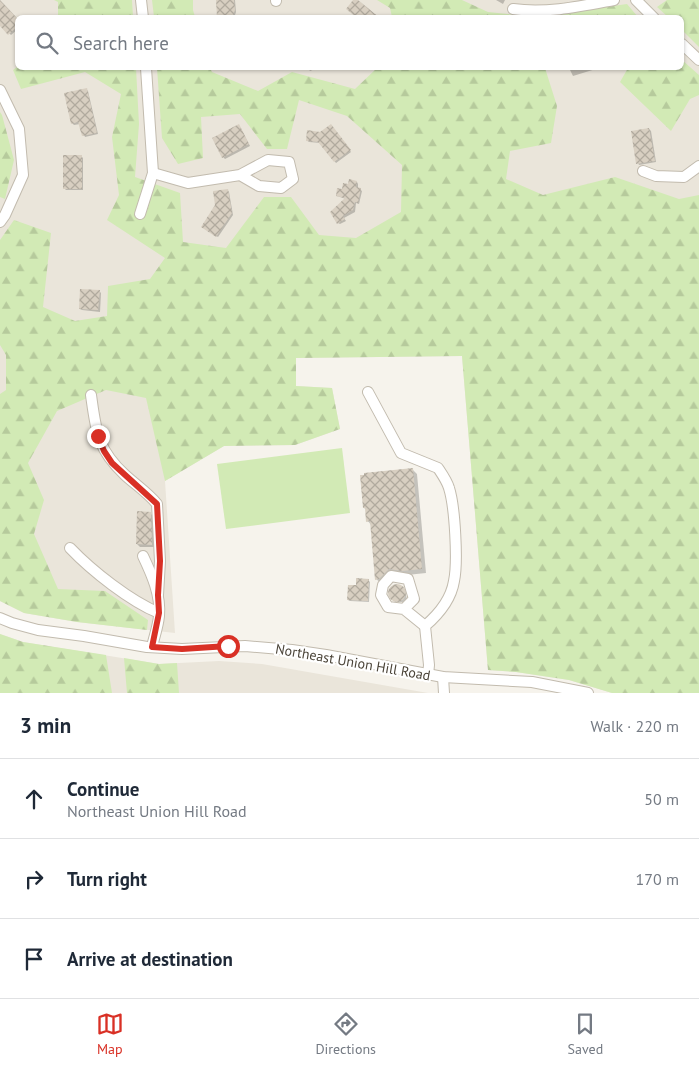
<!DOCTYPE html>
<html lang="en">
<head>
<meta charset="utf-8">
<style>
  :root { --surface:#fff; --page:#f2f2f3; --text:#1f2937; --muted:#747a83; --line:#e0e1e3; --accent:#d93025 }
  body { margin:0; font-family:"PT Sans",sans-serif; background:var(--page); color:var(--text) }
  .stop { position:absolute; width:15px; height:15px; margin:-11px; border:4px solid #d93025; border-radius:50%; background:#fff }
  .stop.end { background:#d93025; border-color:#fff; box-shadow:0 1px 5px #0008 }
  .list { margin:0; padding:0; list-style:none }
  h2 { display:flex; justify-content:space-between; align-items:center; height:65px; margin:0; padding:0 20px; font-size:21px }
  h2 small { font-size:16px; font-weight:400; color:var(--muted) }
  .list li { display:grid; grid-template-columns:32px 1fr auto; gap:15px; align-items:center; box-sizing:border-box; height:80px; padding:0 20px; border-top:1px solid var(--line) }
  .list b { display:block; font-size:19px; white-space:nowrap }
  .list p { margin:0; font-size:16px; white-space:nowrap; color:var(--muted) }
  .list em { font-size:16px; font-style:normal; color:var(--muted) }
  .icon { flex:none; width:28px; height:28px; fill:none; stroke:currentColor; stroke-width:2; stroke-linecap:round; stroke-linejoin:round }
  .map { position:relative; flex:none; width:699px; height:693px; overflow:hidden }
  .search { position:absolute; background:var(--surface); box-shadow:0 1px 4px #0004; left:15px; right:15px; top:15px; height:55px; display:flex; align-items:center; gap:12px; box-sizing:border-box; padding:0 18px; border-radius:8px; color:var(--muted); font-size:19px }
  .sheet { height:305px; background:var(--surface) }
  nav { display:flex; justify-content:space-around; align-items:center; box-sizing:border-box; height:70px; border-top:1px solid var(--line); background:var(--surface); font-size:14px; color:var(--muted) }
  nav a { display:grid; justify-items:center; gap:2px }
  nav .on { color:var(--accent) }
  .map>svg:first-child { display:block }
</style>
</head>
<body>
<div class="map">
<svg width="699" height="693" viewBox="0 0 699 693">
  <defs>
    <pattern id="forest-firs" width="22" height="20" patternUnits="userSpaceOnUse" patternTransform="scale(1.25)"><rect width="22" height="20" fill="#d2eab5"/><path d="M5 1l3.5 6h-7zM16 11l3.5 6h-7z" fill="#b6ca9c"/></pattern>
    <pattern id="building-cross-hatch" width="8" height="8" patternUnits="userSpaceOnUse" patternTransform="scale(1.25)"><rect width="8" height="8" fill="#d8cfc1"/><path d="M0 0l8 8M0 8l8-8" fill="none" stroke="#b1aa9e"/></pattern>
  </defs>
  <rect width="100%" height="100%" fill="#f6f3ec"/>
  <!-- residential -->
  <g fill="#eae5da" fill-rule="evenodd">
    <path d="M0,0h699v693h-87l-43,-13 -53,-8 -28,-2 -26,-314 -166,2v28l36,2 8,41 -45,16 -71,1 -59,35 10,152 -98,-11 -53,-9 -24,-12zM18,18h664v50h-664z"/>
    <path d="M0,634l23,8 136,22 60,-3 43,3 166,29h-428z"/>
  </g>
  <!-- forest -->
  <g fill="url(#forest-firs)">
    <path d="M54,0h78l1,17h-75v-15z"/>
    <path d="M152,0h41v10l2,7h-41z"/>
    <path d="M377,0h85l26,12 47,5 92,-13 11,13h-246l-2,-9z"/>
    <path d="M667,0h32v47l-17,-17v-12l-14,-1 -11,-10z"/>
    <path d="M682,60l17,15v20l-9,4 -19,32 -51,-49 8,-14h54z"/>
    <path d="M17,67l119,1 3,56 -4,53 45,16 3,49 43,6 38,-51h27l28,38 37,3 45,-26 1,-47 -55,-49 -48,-16 -12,49h-20l-27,-35 -39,3 2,41 -25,6 -16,-26 -5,-70h53l2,4 46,19 34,-19 63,17 22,-21h168l12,38 -6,37 -41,8 -4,28 37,16 72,-18 64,22 20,-4v498h-87l-43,-13 -53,-8 -28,-2 -26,-314 -166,2v28l36,2 8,41 -45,16 -71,1 -59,35 -19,-83 -40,-8 -49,21 -29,52 16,37 -10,34 24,55 47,2 43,29 -1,10 -70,-8 -53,-9 -24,-12v-207l6,-4v-35l-6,-10v-105l14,-20 37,13 -8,74 32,14 32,-5 1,-30 42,-7 15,-21 -58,-38 12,-25 -7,-58 9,-43 -36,-22 -64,17 -8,-19z"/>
    <path d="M0,112l2,3 12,45 -9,39 -5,-2z"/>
    <path d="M0,634l23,8 83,13 6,38h-112z"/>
    <path d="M124,658l35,6 18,-1 2,30h-52z"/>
  </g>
  <!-- garden -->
  <path fill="#d2eab5" d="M342,448l8,65 -124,16 -9,-65z"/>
  <!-- shadow -->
  <g fill="#0003">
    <path d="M217,0h18l1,12 -2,6h-17l1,-4z"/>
    <path d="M496,0h9l-2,4z"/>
    <path d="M0,2l18,18v9l-7,6 -11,-11z"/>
    <path d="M259,68h21v1l-19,1z"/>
    <path d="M308,68h9l-7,3z"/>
    <path d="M569,68h30l-26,8z"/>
    <path d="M86,89l2,2 10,43 -13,3 -5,-13 -6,1 -2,-2z"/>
    <path d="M240,127l10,19 -25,13 -2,-2z"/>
    <path d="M332,127l19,25 -15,11 -15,-20 -12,-1 -2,-2z"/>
    <path d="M649,129l2,2 5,31 -17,3 -1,-2z"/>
    <path d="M81,156l2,2v32h-17l-1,-1z"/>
    <path d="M357,182l1,2v4l4,3 -3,13 -3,-1 -1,9 -11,6 2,3 -6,3 -2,-1 8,-24 -9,-3 12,-11z"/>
    <path d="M227,190l2,2 4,23 -15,22 -14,-9z"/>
    <path d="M99,291l2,2 -1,19 -18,-2 -2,-1z"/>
    <path d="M412,469l5,5 9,99 -19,2 -26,8 -5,-4 -5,-54 -3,-4 -1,-11 -3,-2 1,-32z"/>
    <path d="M150,513l3,3 2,31h-15l-3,-3z"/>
    <path d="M368,580l2,2 -1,20 -19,-1 -2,-1 9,-13z"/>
    <path d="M394,585l8,1 2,2 3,11 -4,3h-8l-5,-8 1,-5z"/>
  </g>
  <!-- building -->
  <g fill="url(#building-cross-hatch)">
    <path d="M0,0l18,19v7l-10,9 -8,-9z"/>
    <path d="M216,0h18l1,10 -3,8h-15z"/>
    <path d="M353,0h5l22,18h-23l-11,-9z"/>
    <path d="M87,88l10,45 -15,3 -4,-14 -7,2 -7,-31z"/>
    <path d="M239,124l10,20 -27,14 -10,-20z"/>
    <path d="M331,124l20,26 -17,12 -16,-20 -12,-1 1,-11 13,2z"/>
    <path d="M649,128l6,33 -19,3 -5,-33z"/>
    <rect x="63" y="155" width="19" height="34"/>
    <path d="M349,179l8,2 -1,6 5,1 -3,15 -3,-1 -2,8 -10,6 2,3 -8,5 -7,-12 15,-14 -9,-2 1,-8 5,1 1,-6 5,1z"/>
    <path d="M228,189l4,24 -16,24 -15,-10 14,-22 -2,-14z"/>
    <path d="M80,289l20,1 -2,20 -19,-1z"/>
    <path d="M413,468l9,101 -20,2 -13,-2 -10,10 -4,1 -5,-59 -4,1 -1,-14h-2l-3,-33h4v-2z"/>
    <path d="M137,511l14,1 1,33 -16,-1z"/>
    <path d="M356,578l13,1 -1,22 -21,-1 1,-15h8z"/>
    <circle cx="397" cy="593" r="9"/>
  </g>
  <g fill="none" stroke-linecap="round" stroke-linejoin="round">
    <!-- minor casing -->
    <g stroke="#c2bbae" stroke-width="12">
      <g id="minor">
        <path d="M141,0l2,18"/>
        <path d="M276,0v1"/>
        <path d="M636,0l18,18"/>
        <path d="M513,9c33,5 69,-3 101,-9"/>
        <path d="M682,44l17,16"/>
        <path d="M0,90l19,39 4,46 -18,40 -5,7"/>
        <path d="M643,171l13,5 28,1 15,-11"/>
        <path d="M153,173l35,10 52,-8 19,11 22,2 12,-9 -4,-17 -21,-2 -28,15"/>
        <path d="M140,214l13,-41 -7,-105"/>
        <path d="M368,392l33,61 37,15c4,6 9,13 11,20 6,19 9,74 5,93 -3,19 -15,33 -29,45l4,39 -1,10"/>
        <path d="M91,395c5,36 6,54 34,80 11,10 23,18 32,29l3,57 -2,34"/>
        <path d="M70,548c22,23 60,53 89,65"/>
        <path d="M143,556c9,19 18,39 16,60 -1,11 -5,21 -7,31"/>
        <path d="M404,609l10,-10 -6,-20 -17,-3 -8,9 -2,10 7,12 16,2 21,17"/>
        <path d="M0,618l12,5 26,7 46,6 63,11 35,2 63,-3 47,4 34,5 117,22 89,5 56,11"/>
        <path d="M443,677l1,16"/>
      </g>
    </g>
    <!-- minor -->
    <use href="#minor" stroke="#fff" stroke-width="10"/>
  </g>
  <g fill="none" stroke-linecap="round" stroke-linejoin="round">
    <!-- route -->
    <path stroke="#d93025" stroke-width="6" d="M98,436l6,15 8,12 45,41 3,57 -2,34 1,18 -7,34 30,2 46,-3"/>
  </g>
  <g text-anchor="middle" stroke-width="4.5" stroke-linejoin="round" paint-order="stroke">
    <!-- street labels -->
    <g font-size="14" fill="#4b4439" stroke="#fff">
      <text transform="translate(353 662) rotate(10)" y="5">Northeast Union Hill Road</text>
    </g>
  </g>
</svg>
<div class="stop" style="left:228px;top:646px"></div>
<div class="stop end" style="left:98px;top:436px"></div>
<div class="search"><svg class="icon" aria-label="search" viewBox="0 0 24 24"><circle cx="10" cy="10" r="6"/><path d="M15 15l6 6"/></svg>Search here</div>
</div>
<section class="sheet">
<h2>3 min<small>Walk · 220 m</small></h2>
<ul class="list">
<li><svg class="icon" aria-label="ahead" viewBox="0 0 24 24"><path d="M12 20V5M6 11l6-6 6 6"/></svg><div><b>Continue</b><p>Northeast Union Hill Road</p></div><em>50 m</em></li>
<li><svg class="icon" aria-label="right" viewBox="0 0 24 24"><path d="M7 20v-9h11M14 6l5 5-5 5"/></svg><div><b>Turn right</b></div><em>170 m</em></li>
<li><svg class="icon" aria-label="arrive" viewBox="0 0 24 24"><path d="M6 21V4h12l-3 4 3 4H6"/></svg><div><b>Arrive at destination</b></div></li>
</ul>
</section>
<nav>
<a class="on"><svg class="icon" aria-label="map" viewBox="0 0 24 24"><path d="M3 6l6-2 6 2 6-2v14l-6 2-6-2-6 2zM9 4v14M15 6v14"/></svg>Map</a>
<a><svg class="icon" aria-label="directions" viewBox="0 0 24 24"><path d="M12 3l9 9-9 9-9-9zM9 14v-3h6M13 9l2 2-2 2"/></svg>Directions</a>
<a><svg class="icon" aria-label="saved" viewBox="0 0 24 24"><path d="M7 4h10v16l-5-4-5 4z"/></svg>Saved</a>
</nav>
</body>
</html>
